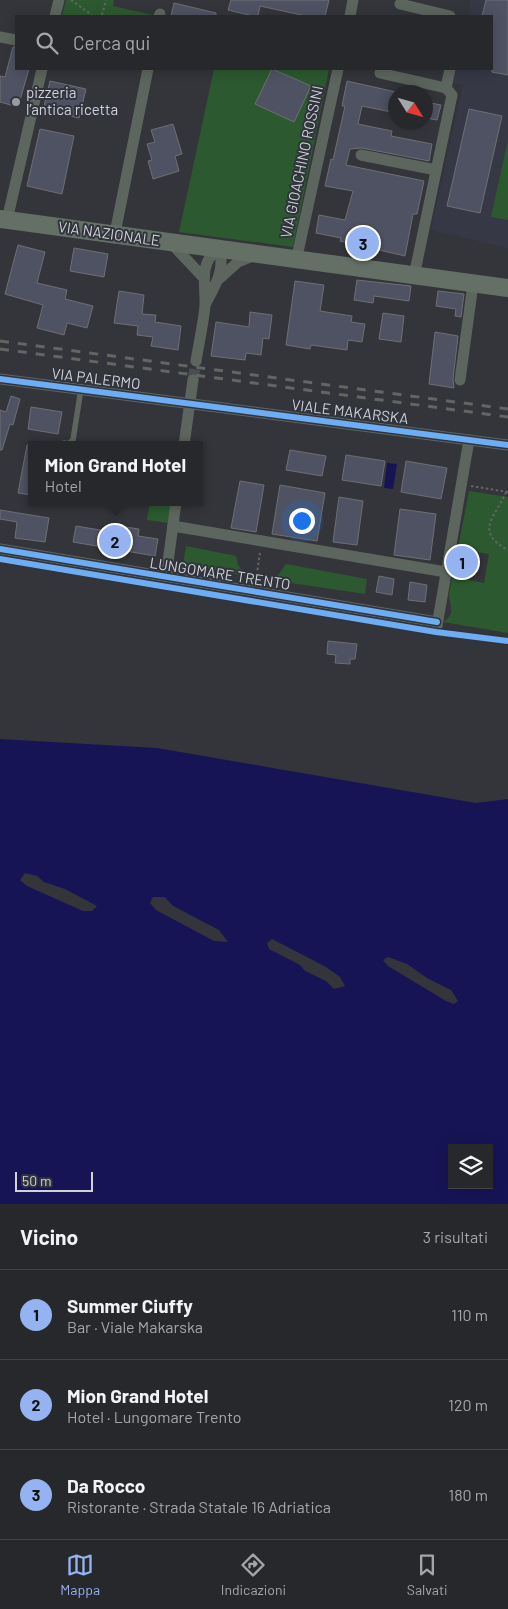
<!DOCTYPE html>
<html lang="it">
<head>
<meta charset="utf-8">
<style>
  :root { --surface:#27282c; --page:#2f3034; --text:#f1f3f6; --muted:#a4a6a9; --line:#434448; --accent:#95b2f1 }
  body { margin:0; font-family:Barlow,sans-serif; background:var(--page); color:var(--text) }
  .controls { position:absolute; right:15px; bottom:15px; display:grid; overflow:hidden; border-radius:0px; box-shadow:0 2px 12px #0003 }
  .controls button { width:45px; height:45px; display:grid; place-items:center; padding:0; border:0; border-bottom:1px solid var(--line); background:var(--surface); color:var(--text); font:25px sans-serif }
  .compass { position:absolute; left:388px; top:85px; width:45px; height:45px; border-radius:50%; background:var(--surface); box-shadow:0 2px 12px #0003; rotate:127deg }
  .scale { position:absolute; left:15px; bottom:12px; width:78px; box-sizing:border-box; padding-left:5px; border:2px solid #d1d2d8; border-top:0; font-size:14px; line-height:18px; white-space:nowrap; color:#d1d2d8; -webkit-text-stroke:4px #31343d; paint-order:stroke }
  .you { position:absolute; left:301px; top:520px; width:18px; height:18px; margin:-12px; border:4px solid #fff; border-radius:50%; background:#1a73e8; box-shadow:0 0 0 8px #1a73e833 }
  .badge { display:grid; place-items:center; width:32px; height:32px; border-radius:50%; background:var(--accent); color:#111; font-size:16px; font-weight:700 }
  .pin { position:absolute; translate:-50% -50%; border:2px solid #fff; box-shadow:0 1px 5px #0006 }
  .popup { position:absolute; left:28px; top:441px; width:175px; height:65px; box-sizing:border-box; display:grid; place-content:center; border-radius:0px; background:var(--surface); filter:drop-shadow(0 1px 4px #0005); font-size:16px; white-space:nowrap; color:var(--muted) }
  .popup b { font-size:19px; color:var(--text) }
  .popup::after { content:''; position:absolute; left:50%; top:100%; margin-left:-10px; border:10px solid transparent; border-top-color:var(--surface) }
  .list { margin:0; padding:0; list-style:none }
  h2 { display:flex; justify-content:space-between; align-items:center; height:65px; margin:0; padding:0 20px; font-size:21px }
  h2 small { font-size:16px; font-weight:400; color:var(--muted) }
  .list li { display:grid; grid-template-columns:32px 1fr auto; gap:15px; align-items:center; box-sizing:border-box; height:90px; padding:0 20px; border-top:1px solid var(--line) }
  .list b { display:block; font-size:19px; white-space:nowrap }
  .list p { margin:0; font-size:16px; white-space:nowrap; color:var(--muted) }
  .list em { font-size:16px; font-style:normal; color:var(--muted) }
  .icon { flex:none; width:28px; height:28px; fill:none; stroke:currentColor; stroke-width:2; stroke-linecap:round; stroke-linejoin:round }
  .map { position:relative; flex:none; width:508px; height:1204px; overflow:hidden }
  .search { position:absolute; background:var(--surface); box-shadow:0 2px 12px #0003; left:15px; right:15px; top:15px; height:55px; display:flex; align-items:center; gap:12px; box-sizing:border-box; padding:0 18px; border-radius:0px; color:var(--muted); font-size:19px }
  .sheet { height:335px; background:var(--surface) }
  nav { display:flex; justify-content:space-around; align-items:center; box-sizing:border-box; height:70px; border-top:1px solid var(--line); background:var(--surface); font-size:14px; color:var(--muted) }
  nav a { display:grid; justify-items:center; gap:2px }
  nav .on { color:var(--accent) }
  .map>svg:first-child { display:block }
</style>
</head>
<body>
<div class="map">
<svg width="508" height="1204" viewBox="0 0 508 1204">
  <rect width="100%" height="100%" fill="#34353a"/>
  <!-- built -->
  <path fill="#363846" d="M471,0h37v248l-77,-18 32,-145 -10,-2 3,-14h36v-53h-24z"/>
  <!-- green -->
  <g fill="#2c5930" fill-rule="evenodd">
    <path d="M66,0h48l-1,6 44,10h-95z"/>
    <path d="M214,69h115l-36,178 -114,-15z"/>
    <path d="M508,140v80l-17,-3z"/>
    <path d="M469,491l39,6v136l-65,-11c14,-9 6,-16 6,-28zM469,551l20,3 -5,29 -21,-4z"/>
    <path d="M150,502h21l-3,21 -21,-3z"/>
    <path d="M186,546l50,10 2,9 8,11 -63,-11z"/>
    <path d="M286,564l81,15 -2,15 -94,-14 8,-6z"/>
  </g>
  <!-- water -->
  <g fill="#171456" fill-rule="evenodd">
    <path d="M387,463l10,1 -4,25 -9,-1z"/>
    <path d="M0,739l157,9 319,55 32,-4v405h-508zM452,1148h37v37h-37z"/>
  </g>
  <!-- pier -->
  <g fill="#34353a">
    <path d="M25,873l12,3 7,6 21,7 32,17 -5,5h-9l-56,-25 -7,-6z"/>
    <path d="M153,897h12l8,9 46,24 9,12 -14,-1 -58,-31 -6,-7z"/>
    <path d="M272,939l54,28 14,10 5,9 -11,3 -8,-8 -21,-10 -5,-6 -31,-16 -2,-6z"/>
    <path d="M388,957l19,7 20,14 24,12 7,11 -4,3 -8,-3 -58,-35 -5,-6z"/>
  </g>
  <!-- building -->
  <g fill="#4f5262" stroke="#6e6f74">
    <path d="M231,0h98l-4,16h-19l-46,-10 -2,10h-5l-25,-6z"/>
    <path d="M486,0h22v75l-16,-3v-56h-10z"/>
    <path d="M174,3l42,10v3h-45z"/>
    <path d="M13,47h3v22h13l-11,38 -18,-5v-26l5,1z"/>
    <path d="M272,69l39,17 -17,36 -39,-18z"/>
    <path d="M50,81l36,8 -7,29 -36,-8z"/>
    <path d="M347,81l49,11v21l-34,-7 -4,18 34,7 -1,5 41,8 -3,17 -67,-13 -12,1 -4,16 78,16 -7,33h-4l-8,42 -65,-15 1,-3 -25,-5 3,-18 26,5 8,-29 -28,-5 6,-27 2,1 12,-54h-3z"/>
    <path d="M426,102l15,3 -4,15 -11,-2z"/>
    <path d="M469,109l33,7 -22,97 -33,-7z"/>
    <path d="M173,124l9,30 -7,2 4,15 -26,8 -5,-18 4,-1 -5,-16 8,-2 -4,-12z"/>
    <path d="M40,129l34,7 -12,58 -35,-8z"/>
    <path d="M18,245l27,7 -8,31 30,7 -2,9 28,7 -6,22 -20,-5 -3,12 -27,-7 6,-23 -38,-11z"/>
    <path d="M74,248l34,6 -4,23 -34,-6z"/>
    <path d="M357,280l54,6 -2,15 -35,-5 -1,7 -19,-3z"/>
    <path d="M295,281l29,4 -4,26 32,5 -1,6 14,2 -3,18 -14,-2 -1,10 -36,-5 -1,4 -24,-4z"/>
    <path d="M119,291l25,4 -2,19 14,1 -1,7 26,4 -3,24 -27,-4 2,-9 -16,-2 1,-9 -24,-3z"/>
    <path d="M438,291l26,3 -3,23 -6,-1 1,-7 -20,-3z"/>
    <path d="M250,312l22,3 -3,24 -6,-1 -2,17 -15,-2 -1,7 -34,-4 5,-34 33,5z"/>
    <path d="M383,313l21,3 -3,26 -22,-3z"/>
    <path d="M435,332l23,4 -5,43 1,9 -25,-4z"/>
    <path d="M11,396l9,3 -7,26 -3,-1 -8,26h-2v-40l6,2z"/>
    <path d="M31,407l31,5 -4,22 -30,-5z"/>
    <path d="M27,445h4v50l-13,-2z"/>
    <path d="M290,450l36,6 -4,20 -36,-6z"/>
    <path d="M346,455l39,6 -4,25 -39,-6z"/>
    <path d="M406,461l41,7 -6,31 -40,-7z"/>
    <path d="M240,481l24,4 -8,47 -25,-4z"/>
    <path d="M280,485l45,8 -8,48 -45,-7z"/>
    <path d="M339,497l24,4 -6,44 -24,-3z"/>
    <path d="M400,509l36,5 -6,46 -36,-5z"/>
    <path d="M0,510l49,8 -4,24 -30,-4 2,-16 -17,-3z"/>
    <path d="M76,526l42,7 1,-7 20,3 -1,7 20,3 -3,17 -82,-14z"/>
    <path d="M459,556l7,1 -1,10 -8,-1z"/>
    <path d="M379,576l15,3 -2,16 -16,-3z"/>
    <path d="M410,582l17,3 -2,17 -17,-2z"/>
    <path d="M328,641l29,3 -2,15h-5v5l-15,-1 1,-8 -9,-1z"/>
  </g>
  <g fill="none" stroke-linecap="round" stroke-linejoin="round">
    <!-- street-tunnel -->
    <path stroke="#4c4d52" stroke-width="11" stroke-dasharray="11 5.5" stroke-linecap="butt" d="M193,380l3,-19"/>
    <!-- path -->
    <g stroke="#616663" stroke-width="2" stroke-dasharray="2.5 2.5" stroke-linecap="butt">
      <path d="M71,0l22,16"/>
      <path d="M102,15l4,-15"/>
      <path d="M95,16h12"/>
      <path d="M471,486l37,6"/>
      <path d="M506,492c-10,25 -33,39 2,58"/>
      <path d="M256,580l4,-28"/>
    </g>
    <!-- lane -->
    <path stroke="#5d665e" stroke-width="5.5" d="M64,443l4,1 5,-4 8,-51"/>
    <!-- street -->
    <g stroke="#5d665e" stroke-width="11">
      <path d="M400,4l50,12"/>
      <path d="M55,16l4,-16"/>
      <path d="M159,16l1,-2"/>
      <path d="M350,16l3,-16"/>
      <path d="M0,37l16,3"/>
      <path d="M380,73l66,15 6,7 -38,181"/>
      <path d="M446,88l4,-19"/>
      <path d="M361,155l75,15"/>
      <path d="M7,220l35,-151"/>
      <path d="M115,233l33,-164"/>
      <path d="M171,243l31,33"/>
      <path d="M296,261l42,-192"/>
      <path d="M219,279l19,-17 15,-6"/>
      <path d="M196,361c3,-18 7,-36 9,-55 1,-22 -7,-41 13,-58 9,21 -4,39 -13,57"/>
      <path d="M0,379l508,66"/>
      <path d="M460,380l13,-96"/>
      <path d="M184,445l9,-65"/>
      <path d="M173,526l273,46"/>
      <path d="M0,549l437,73"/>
      <path d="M166,577l10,-75"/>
      <path d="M437,626l32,-186"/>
    </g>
    <!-- primary -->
    <path stroke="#647065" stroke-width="18" d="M0,219l508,69"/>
    <!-- rail -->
    <g stroke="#616663" stroke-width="3" stroke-dasharray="9 9" stroke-linecap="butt">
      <path d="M0,341l508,68"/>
      <path d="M0,349l508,68"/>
    </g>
    <!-- cycleway casing -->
    <g stroke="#31343d" stroke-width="9">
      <g id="cycleway">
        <path d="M0,379l508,66"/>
        <path d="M0,549l437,73"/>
        <path d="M0,559l436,73 72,9"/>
      </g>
    </g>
    <!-- cycleway -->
    <use href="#cycleway" stroke="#6dadf4" stroke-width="6"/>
  </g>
  <!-- markers -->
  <circle fill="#9a9ba1" stroke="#31343d" stroke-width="2" cx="16" cy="102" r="5"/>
  <g text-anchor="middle" stroke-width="4" stroke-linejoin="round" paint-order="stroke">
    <!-- poi labels -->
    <g font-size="15" fill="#d1d2d8" stroke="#31343d" text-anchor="start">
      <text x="26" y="98">pizzeria<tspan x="26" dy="17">l’antica ricetta</tspan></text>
    </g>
    <!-- street labels -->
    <g font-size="15" fill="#d1d2d8" stroke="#31343d">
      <text transform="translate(302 162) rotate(-78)" y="5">VIA GIOACHINO ROSSINI</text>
      <text transform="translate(109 234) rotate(8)" y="5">VIA NAZIONALE</text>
      <text transform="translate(96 379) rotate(7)" y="5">VIA PALERMO</text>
      <text transform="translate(350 412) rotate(7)" y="5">VIALE MAKARSKA</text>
      <text transform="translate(220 574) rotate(9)" y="5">LUNGOMARE TRENTO</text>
    </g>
  </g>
</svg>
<div class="controls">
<button><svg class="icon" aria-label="layers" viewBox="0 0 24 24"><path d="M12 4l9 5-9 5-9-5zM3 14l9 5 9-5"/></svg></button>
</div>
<svg class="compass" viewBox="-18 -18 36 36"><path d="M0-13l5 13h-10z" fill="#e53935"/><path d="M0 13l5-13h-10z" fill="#a4a6a9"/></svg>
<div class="scale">50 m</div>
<div class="you"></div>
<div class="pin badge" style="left:462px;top:562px">1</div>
<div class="pin badge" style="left:115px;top:541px">2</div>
<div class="popup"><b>Mion Grand Hotel</b>Hotel</div>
<div class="pin badge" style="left:363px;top:243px">3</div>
<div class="search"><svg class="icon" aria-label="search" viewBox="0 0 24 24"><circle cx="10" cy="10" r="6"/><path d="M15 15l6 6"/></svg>Cerca qui</div>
</div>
<section class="sheet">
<h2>Vicino<small>3 risultati</small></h2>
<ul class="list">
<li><span class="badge">1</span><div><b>Summer Ciuffy</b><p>Bar · Viale Makarska</p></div><em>110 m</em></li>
<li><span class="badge">2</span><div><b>Mion Grand Hotel</b><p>Hotel · Lungomare Trento</p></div><em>120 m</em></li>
<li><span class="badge">3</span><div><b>Da Rocco</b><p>Ristorante · Strada Statale 16 Adriatica</p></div><em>180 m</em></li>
</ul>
</section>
<nav>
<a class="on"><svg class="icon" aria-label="map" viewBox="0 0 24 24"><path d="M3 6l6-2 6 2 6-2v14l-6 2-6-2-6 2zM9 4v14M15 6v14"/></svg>Mappa</a>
<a><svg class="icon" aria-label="directions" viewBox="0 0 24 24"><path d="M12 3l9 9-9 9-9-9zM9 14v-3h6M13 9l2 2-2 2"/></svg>Indicazioni</a>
<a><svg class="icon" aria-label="saved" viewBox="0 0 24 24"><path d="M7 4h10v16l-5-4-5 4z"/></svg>Salvati</a>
</nav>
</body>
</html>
